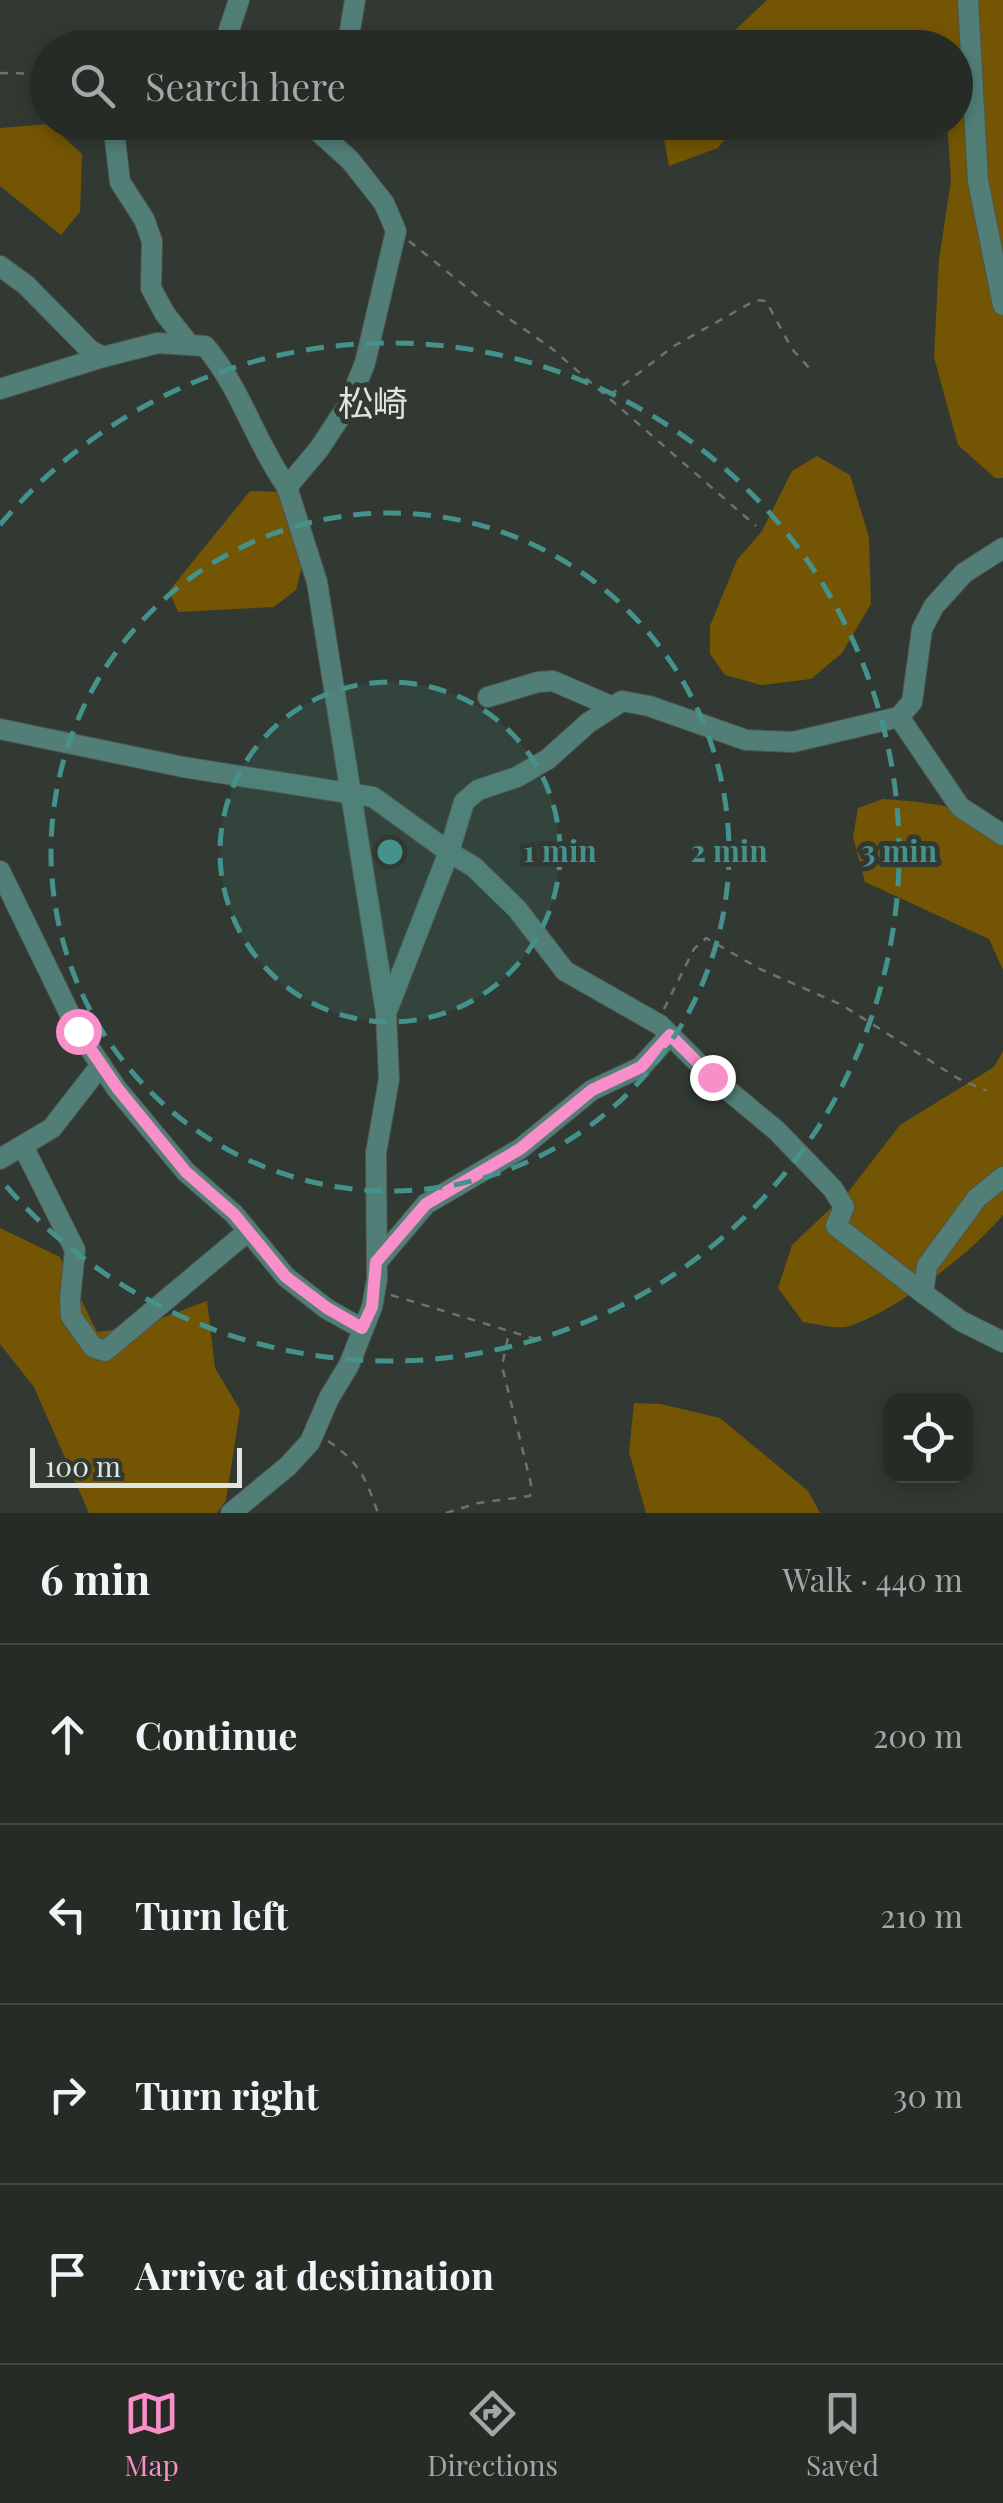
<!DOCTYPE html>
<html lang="en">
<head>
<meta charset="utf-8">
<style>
  :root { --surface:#262b26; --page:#2e332e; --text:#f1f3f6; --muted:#a4a7a7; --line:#424743; --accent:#f98fc9 }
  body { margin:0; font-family:"Playfair Display","Noto Sans JP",serif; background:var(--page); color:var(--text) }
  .controls { position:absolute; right:30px; bottom:30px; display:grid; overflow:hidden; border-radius:20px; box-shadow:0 5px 15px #0003 }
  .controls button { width:90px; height:90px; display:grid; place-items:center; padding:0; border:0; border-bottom:2px solid var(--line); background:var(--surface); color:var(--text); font:50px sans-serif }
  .scale { position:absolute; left:30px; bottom:25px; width:212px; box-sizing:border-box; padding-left:10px; border:5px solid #e1e5e1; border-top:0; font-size:28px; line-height:35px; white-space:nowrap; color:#e1e5e1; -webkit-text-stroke:8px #323933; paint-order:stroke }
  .stop { position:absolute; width:30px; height:30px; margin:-22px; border:8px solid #f98fc9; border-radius:50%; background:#fff }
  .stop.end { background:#f98fc9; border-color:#fff; box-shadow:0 2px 10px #0008 }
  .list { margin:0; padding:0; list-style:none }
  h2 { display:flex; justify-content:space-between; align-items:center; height:130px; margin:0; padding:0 40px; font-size:42px }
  h2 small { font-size:32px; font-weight:400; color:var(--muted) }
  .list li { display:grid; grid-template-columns:65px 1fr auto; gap:30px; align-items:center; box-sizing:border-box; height:180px; padding:0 40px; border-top:2px solid var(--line) }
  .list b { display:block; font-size:38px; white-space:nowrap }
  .list em { font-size:32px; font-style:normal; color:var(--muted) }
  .icon { flex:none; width:55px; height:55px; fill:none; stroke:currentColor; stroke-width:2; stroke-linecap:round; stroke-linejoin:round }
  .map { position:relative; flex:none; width:1003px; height:1513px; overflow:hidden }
  .search { position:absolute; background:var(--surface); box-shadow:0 5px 15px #0003; left:30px; right:30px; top:30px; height:110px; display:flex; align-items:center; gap:25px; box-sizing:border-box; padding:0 35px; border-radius:55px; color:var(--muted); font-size:38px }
  .sheet { height:850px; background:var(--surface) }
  nav { display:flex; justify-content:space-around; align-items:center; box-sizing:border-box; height:140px; border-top:2px solid var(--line); background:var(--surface); font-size:28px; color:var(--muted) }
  nav a { display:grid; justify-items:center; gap:5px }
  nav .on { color:var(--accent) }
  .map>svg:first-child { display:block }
</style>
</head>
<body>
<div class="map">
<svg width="1003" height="1513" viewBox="0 0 1003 1513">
  <rect width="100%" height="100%" fill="#323933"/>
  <!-- green -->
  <g fill="#735504">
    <path d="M767,0h236v478h-8l-37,-33 -24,-88 5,-97 12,-80 -4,-57 9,-1v-74l-36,-1 -48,-12h-42l-16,12 -98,1z"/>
    <path d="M661,123v-1l77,1 -20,25 -49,18z"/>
    <path d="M49,124l33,30 -2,58 -19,23 -61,-49v-58z"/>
    <path d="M817,456l33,19 19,62 2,67 -29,49 -31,26 -50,6 -36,-10 -15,-21v-28l27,-66 25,-29 30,-60z"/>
    <path d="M250,491l37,1 23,41 -14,57 -22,17 -96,5 -9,-21z"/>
    <path d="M883,799c44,3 81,7 120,28v143l-14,-31 -124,-57 -12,-45 5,-29z"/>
    <path d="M1003,1051v164c-33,39 -104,94 -153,111 -13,4 -33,-2 -47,-4l-25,-34 14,-43 57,-54 51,-66 94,-58z"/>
    <path d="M0,1228l60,29 37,75 41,-5 69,-26 8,67 25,42 -14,90 -9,13h-128l-55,-126 -34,-43z"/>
    <path d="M634,1403l27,1 59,14 88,73 12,22h-174l-17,-61z"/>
  </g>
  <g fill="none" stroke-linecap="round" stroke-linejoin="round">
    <!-- minor casing -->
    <g stroke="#4e554f" stroke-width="22">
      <g id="minor">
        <path d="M968,0l10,181 25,124"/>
        <path d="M223,48l16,-48"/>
        <path d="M347,48l8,-48"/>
        <path d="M113,122l7,60 24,37 8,22 -1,47 14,26 23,29"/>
        <path d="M0,266l26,19 64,65 13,7 55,-14 47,3c36,42 50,96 82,141"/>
        <path d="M0,389l103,-32"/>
        <path d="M488,697l50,-15 15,-1 60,26"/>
        <path d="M899,717l61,90 43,28"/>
        <path d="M0,729l183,38 190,30 76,55 15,-50 14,-12 39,-13 31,-18 40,-36 34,-22 27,5 97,34 47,2 106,-25 13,-15 10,-73 12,-23 30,-33 39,-25"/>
        <path d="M0,871l78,160 39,58 69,83 48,42 52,63 41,32 34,19"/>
        <path d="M386,1013l63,-161 25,15 43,42 48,62 95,54 52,52 65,54 56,58 11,18 -8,19 87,67"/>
        <path d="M23,1146l52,104 -5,49 1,17 22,31 12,4 142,-119"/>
        <path d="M0,1159l52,-31 49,-63"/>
        <path d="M1003,1177l-26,21 -50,68 -4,27 38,28 42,21"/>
        <path d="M377,1262l49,-58 94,-55 72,-59 49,-23 29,-32"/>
        <path d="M231,1513l57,-47 22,-24 19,-44 20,-33 23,-58 5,-28 -1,-126 13,-74 -3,-66 -69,-431 -30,-95 32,-38 29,-44 17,-42 31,-132 -12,-28 -34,-43 -30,-27 6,-11"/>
      </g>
    </g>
    <!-- path -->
    <g stroke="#6d736d" stroke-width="2.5" stroke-dasharray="8 8" stroke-linecap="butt">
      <path d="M0,73l48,1"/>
      <path d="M409,241l77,62 64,44 206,179"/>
      <path d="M610,395l64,-49 82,-46 10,1 26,48 19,21"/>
      <path d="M664,1009l30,-60 12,-11 54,31 82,36 117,74 28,12"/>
      <path d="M391,1295l151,46"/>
      <path d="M328,1441c32,22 37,36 50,72"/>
      <path d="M446,1513l32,-10 52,-7 1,-12 -29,-118 7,-34"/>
    </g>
    <!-- minor -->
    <use href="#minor" stroke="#517f77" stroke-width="20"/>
  </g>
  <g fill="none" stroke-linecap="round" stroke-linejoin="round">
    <!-- route -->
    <path stroke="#f98fc9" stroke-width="12" d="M78,1031l40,58 68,83 48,42 52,63 41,31 35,20 10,-21 4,-45 50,-58 94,-55 72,-59 49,-23 29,-32 42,42"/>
  </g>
  <!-- distance rings -->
  <circle cx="390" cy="852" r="170" fill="#44928b" fill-opacity=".12"/>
  <g fill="none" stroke="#44928b" stroke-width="5" stroke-dasharray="18 12">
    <circle cx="390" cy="852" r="170"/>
    <circle cx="390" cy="852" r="339"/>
    <path d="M0 525A509 509 0 1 1 0 1179"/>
  </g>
  <g text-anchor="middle" stroke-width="10" stroke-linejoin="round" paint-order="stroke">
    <!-- quarter labels -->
    <g font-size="35" fill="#e1e5e1" stroke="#323933">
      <text x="373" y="416">松崎</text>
    </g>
  </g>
  <circle cx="390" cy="852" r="15" fill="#44928b" stroke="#323933" stroke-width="5"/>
  <g font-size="30" text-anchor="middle" font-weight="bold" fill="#44928b" stroke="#323933" stroke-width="10" stroke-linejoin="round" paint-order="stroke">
    <text x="560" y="862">1 min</text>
    <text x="729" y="862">2 min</text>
    <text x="899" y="862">3 min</text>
  </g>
</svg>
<div class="controls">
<button><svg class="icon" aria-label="locate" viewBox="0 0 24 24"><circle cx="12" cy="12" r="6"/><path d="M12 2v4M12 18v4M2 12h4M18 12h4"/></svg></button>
</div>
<div class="scale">100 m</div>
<div class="stop" style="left:78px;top:1031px"></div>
<div class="stop end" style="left:712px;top:1077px"></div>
<div class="search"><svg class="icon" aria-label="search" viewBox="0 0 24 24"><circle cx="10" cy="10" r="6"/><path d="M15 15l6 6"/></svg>Search here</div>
</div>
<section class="sheet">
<h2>6 min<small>Walk · 440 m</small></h2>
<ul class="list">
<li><svg class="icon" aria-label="ahead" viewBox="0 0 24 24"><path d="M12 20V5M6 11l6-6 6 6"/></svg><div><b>Continue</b></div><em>200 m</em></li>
<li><svg class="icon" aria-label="left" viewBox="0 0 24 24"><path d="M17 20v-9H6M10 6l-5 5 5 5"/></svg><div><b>Turn left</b></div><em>210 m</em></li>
<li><svg class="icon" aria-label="right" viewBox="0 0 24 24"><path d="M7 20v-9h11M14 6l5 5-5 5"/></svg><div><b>Turn right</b></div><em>30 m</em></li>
<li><svg class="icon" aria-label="arrive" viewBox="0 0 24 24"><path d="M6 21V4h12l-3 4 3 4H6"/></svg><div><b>Arrive at destination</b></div></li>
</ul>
</section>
<nav>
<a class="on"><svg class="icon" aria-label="map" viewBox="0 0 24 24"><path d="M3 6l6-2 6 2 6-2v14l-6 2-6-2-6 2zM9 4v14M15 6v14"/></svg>Map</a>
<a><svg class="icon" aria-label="directions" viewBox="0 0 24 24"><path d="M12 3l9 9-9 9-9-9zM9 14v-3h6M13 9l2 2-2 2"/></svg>Directions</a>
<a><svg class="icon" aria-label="saved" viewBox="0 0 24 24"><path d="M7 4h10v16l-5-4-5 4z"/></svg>Saved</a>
</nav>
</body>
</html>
